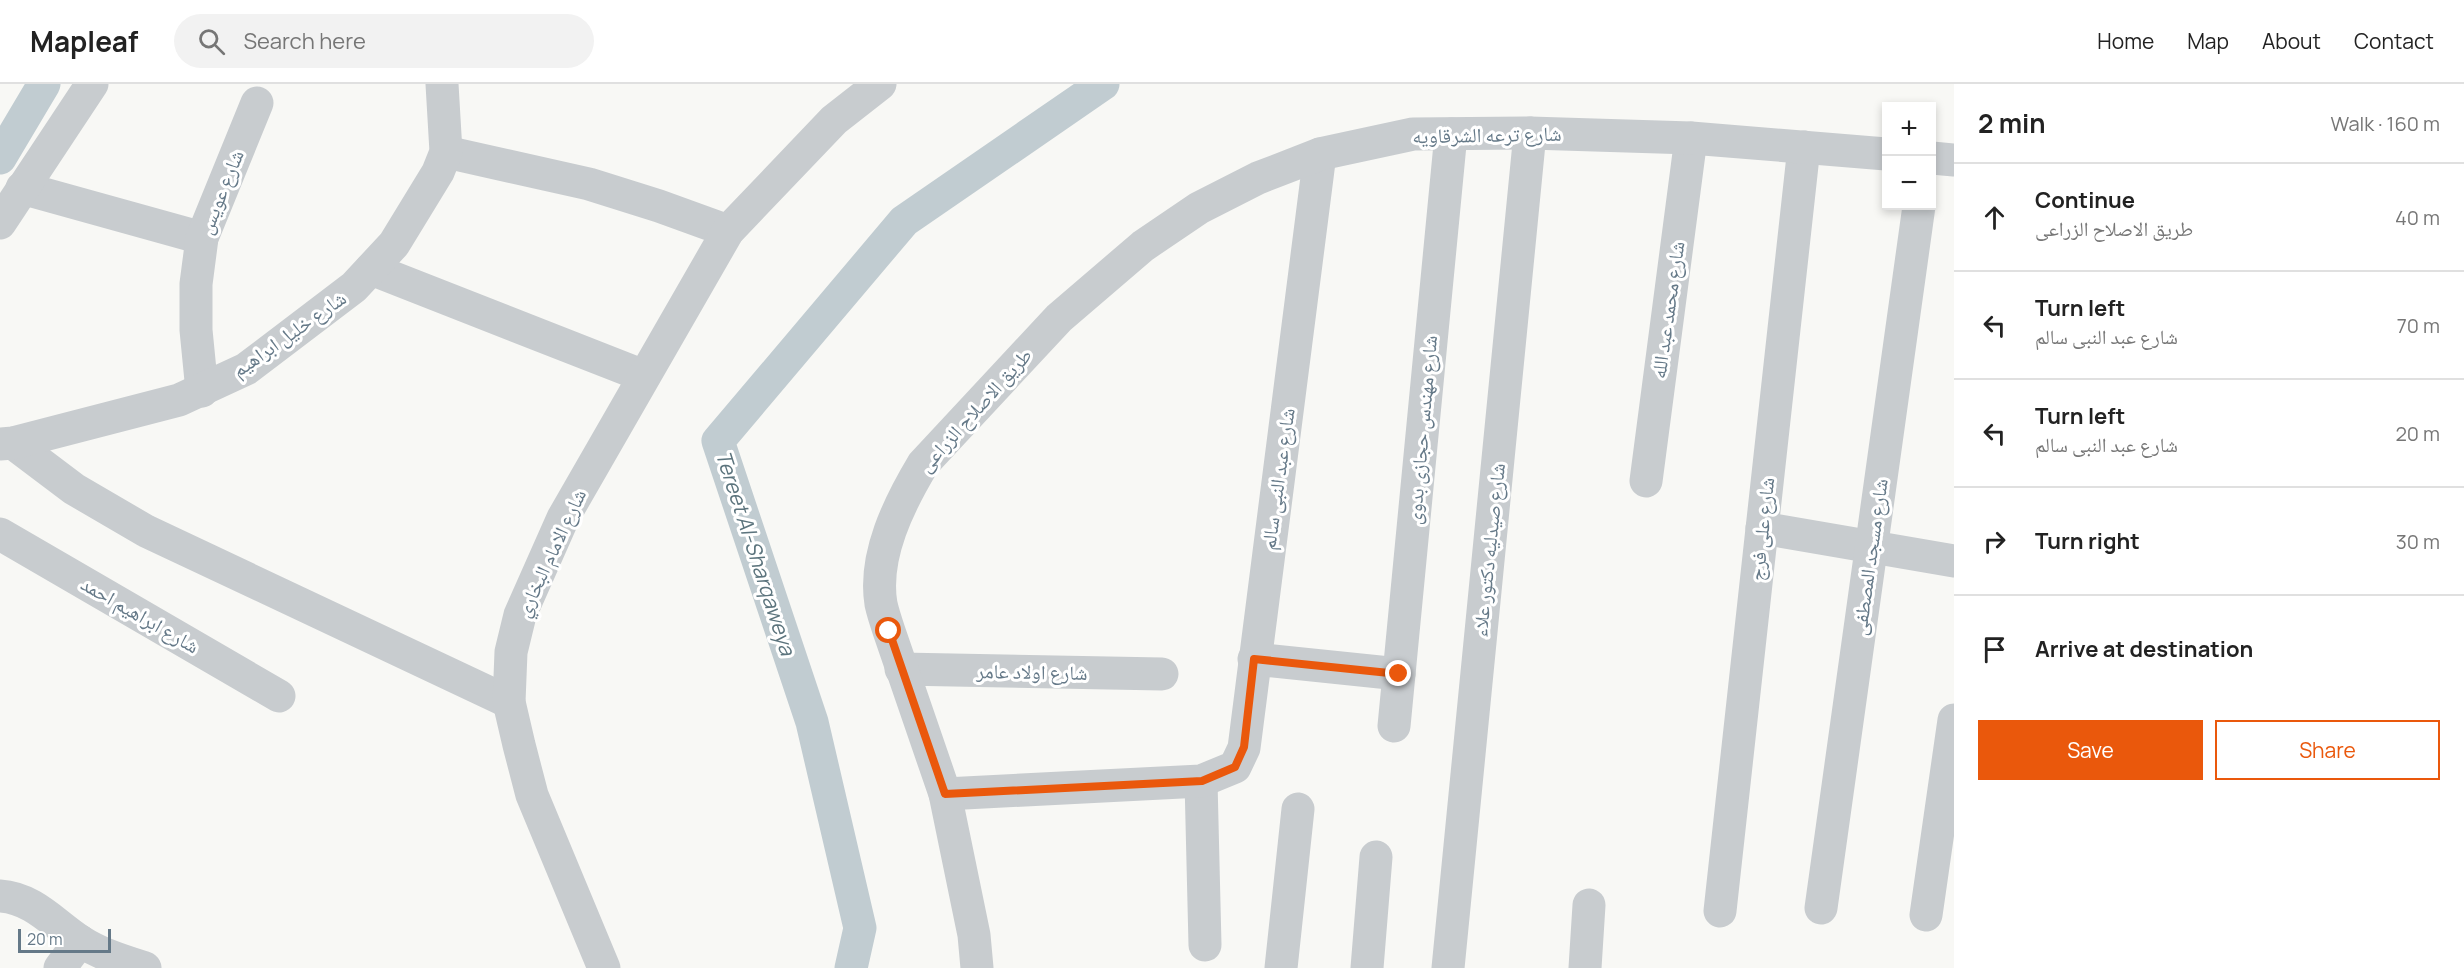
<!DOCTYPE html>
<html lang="en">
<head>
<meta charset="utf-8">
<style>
  :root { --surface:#fff; --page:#f2f2f2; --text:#222; --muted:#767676; --line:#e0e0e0; --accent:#ea580c }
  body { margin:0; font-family:Manrope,"Noto Naskh Arabic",sans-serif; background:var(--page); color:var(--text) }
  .controls { position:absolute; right:18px; top:18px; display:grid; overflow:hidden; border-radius:0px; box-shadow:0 3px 9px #0003 }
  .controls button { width:54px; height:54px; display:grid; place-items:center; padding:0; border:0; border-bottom:2px solid var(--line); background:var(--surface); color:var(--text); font:30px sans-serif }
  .scale { position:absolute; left:18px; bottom:15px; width:93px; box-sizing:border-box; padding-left:6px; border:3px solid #657988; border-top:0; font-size:16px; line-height:21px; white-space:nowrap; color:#657988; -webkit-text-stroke:4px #fff; paint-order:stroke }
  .stop { position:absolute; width:18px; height:18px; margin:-14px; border:4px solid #ea580c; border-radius:50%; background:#fff }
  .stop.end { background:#ea580c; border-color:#fff; box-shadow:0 2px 6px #0008 }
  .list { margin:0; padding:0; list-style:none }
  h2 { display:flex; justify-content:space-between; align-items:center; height:78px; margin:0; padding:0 24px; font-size:26px }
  h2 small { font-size:20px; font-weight:400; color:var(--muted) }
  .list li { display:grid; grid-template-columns:39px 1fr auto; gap:18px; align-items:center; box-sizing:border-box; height:108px; padding:0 24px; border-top:2px solid var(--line) }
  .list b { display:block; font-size:22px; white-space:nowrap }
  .list p { margin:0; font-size:20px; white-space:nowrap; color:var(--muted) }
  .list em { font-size:20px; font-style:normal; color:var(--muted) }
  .actions { display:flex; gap:12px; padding:18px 24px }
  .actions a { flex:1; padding:14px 0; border:2px solid var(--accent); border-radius:0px; text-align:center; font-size:21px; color:var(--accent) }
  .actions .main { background:var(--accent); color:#fff }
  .icon { flex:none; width:33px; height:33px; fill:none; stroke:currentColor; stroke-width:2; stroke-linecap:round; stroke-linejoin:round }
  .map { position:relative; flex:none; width:1954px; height:884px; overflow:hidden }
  header { display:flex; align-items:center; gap:36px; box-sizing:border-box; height:84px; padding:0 30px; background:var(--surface); border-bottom:2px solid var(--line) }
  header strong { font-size:28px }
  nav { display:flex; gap:33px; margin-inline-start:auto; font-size:21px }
  .search { width:420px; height:54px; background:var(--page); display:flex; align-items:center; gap:15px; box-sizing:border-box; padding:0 21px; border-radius:33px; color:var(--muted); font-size:22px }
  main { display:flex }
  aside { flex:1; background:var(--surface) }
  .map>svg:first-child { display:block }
</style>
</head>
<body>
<header>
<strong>Mapleaf</strong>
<div class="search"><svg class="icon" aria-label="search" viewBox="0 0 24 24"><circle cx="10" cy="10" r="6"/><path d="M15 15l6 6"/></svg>Search here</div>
<nav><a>Home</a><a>Map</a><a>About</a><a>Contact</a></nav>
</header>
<main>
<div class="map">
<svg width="1954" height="884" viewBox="0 0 1954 884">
  <rect width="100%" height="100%" fill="#f8f8f5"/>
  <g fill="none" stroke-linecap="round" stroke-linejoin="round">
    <!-- canal -->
    <g stroke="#c1ccd1" stroke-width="33">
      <path d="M0,74l44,-74"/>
      <path d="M851,884l9,-40 -48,-206 -94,-281 186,-220 199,-137"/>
    </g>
    <!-- minor -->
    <g stroke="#c8cccf" stroke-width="33">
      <path d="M446,68l143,32 70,22 69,25"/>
      <path d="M1932,74l22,2"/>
      <path d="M22,104l180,50"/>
      <path d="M0,139l92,-139"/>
      <path d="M371,185l273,107"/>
      <path d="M202,307l-6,-61v-46l6,-46 55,-135"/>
      <path d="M13,359l61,46 72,42 363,171"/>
      <path d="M0,360l13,-1 166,-43 67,-31 108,-82 40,-43 44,-72 8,-20 -4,-68"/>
      <path d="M1646,397l45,-343"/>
      <path d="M1762,444l192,33"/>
      <path d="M0,450l279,162"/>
      <path d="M1254,575l145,15"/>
      <path d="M901,585l261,5"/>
      <path d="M1394,642l57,-592"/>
      <path d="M1201,697l4,164"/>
      <path d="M945,710l256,-13 34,-14 9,-19 76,-594"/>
      <path d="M0,812c33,2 54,28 80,45 20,13 43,20 65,27"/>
      <path d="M1821,824l98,-702"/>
      <path d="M1720,827l84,-764"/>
      <path d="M1926,831l28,-195"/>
      <path d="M60,884l20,-27"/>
      <path d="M604,884l-72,-173 -13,-50 -10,-43 2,-50 9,-37 43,-97 165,-287 106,-111 46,-36"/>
      <path d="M977,884l-3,-33 -29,-141 -56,-163c-3,-9 -6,-18 -8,-27 -8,-48 18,-100 42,-140l136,-146 84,-72 56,-38 59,-30 62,-24 93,-20 117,-1 161,5 195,16"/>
      <path d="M1281,884l17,-159"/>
      <path d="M1367,884l9,-111"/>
      <path d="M1448,884l82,-835"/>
      <path d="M1585,884l4,-63"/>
    </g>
  </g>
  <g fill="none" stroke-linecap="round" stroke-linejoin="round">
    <!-- route -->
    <path stroke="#ea580c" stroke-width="8" d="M889,547l56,163 257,-13 33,-14 9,-20 10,-88 145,15"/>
  </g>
  <g text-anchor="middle" stroke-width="6" stroke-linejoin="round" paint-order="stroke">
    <!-- street labels -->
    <g font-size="20" fill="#657988" stroke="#fff">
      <text transform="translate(1487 51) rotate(-1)" y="7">شارع ترعه الشرقاويه</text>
      <text transform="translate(221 108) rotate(-68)" y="7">شارع عويس</text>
      <text transform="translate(1668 226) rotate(-82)" y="7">شارع محمد عبد الله</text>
      <text transform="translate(289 250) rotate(-35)" y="7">شارع خليل ابراهيم</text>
      <text transform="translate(975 326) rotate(-48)" y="7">طريق الاصلاح الزراعى</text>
      <text transform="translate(1422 346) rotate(-85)" y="7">شارع مهندس حجازى بدوى</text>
      <text transform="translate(1278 395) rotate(-82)" y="7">شارع عبد النبى سالم</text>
      <text transform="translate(1762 445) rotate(-84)" y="7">شارع على فرج</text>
      <text transform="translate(1489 466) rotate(-84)" y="7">شارع صيدليه دكتور علاء</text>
      <text transform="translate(551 469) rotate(-65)" y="7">شارع الامام البخاري</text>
      <text transform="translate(1870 473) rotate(-82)" y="7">شارع مسجد المصطفى</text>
      <text transform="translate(140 531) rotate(30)" y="7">شارع ابراهيم احمد</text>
      <text transform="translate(1032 588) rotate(1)" y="7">شارع اولاد عامر</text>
    </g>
    <!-- water labels -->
    <g font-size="21" font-style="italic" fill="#5c747d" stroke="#fff">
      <text transform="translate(755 469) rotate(72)" y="7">Tereet Al-Sharqaweya</text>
    </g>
  </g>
</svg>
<div class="controls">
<button>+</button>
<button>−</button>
</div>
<div class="scale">20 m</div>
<div class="stop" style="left:889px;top:547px"></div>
<div class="stop end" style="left:1399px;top:590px"></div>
</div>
<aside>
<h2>2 min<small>Walk · 160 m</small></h2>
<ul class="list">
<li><svg class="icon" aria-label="ahead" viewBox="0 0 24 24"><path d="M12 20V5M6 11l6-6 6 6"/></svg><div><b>Continue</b><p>طريق الاصلاح الزراعى</p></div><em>40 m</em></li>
<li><svg class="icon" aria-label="left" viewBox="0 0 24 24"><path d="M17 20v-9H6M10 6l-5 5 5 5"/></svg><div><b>Turn left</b><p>شارع عبد النبى سالم</p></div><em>70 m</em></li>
<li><svg class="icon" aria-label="left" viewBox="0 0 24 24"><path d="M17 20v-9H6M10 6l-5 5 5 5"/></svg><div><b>Turn left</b><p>شارع عبد النبى سالم</p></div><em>20 m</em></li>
<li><svg class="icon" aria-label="right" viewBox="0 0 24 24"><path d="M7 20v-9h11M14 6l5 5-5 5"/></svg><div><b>Turn right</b></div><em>30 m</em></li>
<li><svg class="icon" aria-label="arrive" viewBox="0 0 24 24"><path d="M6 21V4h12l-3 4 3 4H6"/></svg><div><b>Arrive at destination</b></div></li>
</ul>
<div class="actions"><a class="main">Save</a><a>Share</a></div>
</aside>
</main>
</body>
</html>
